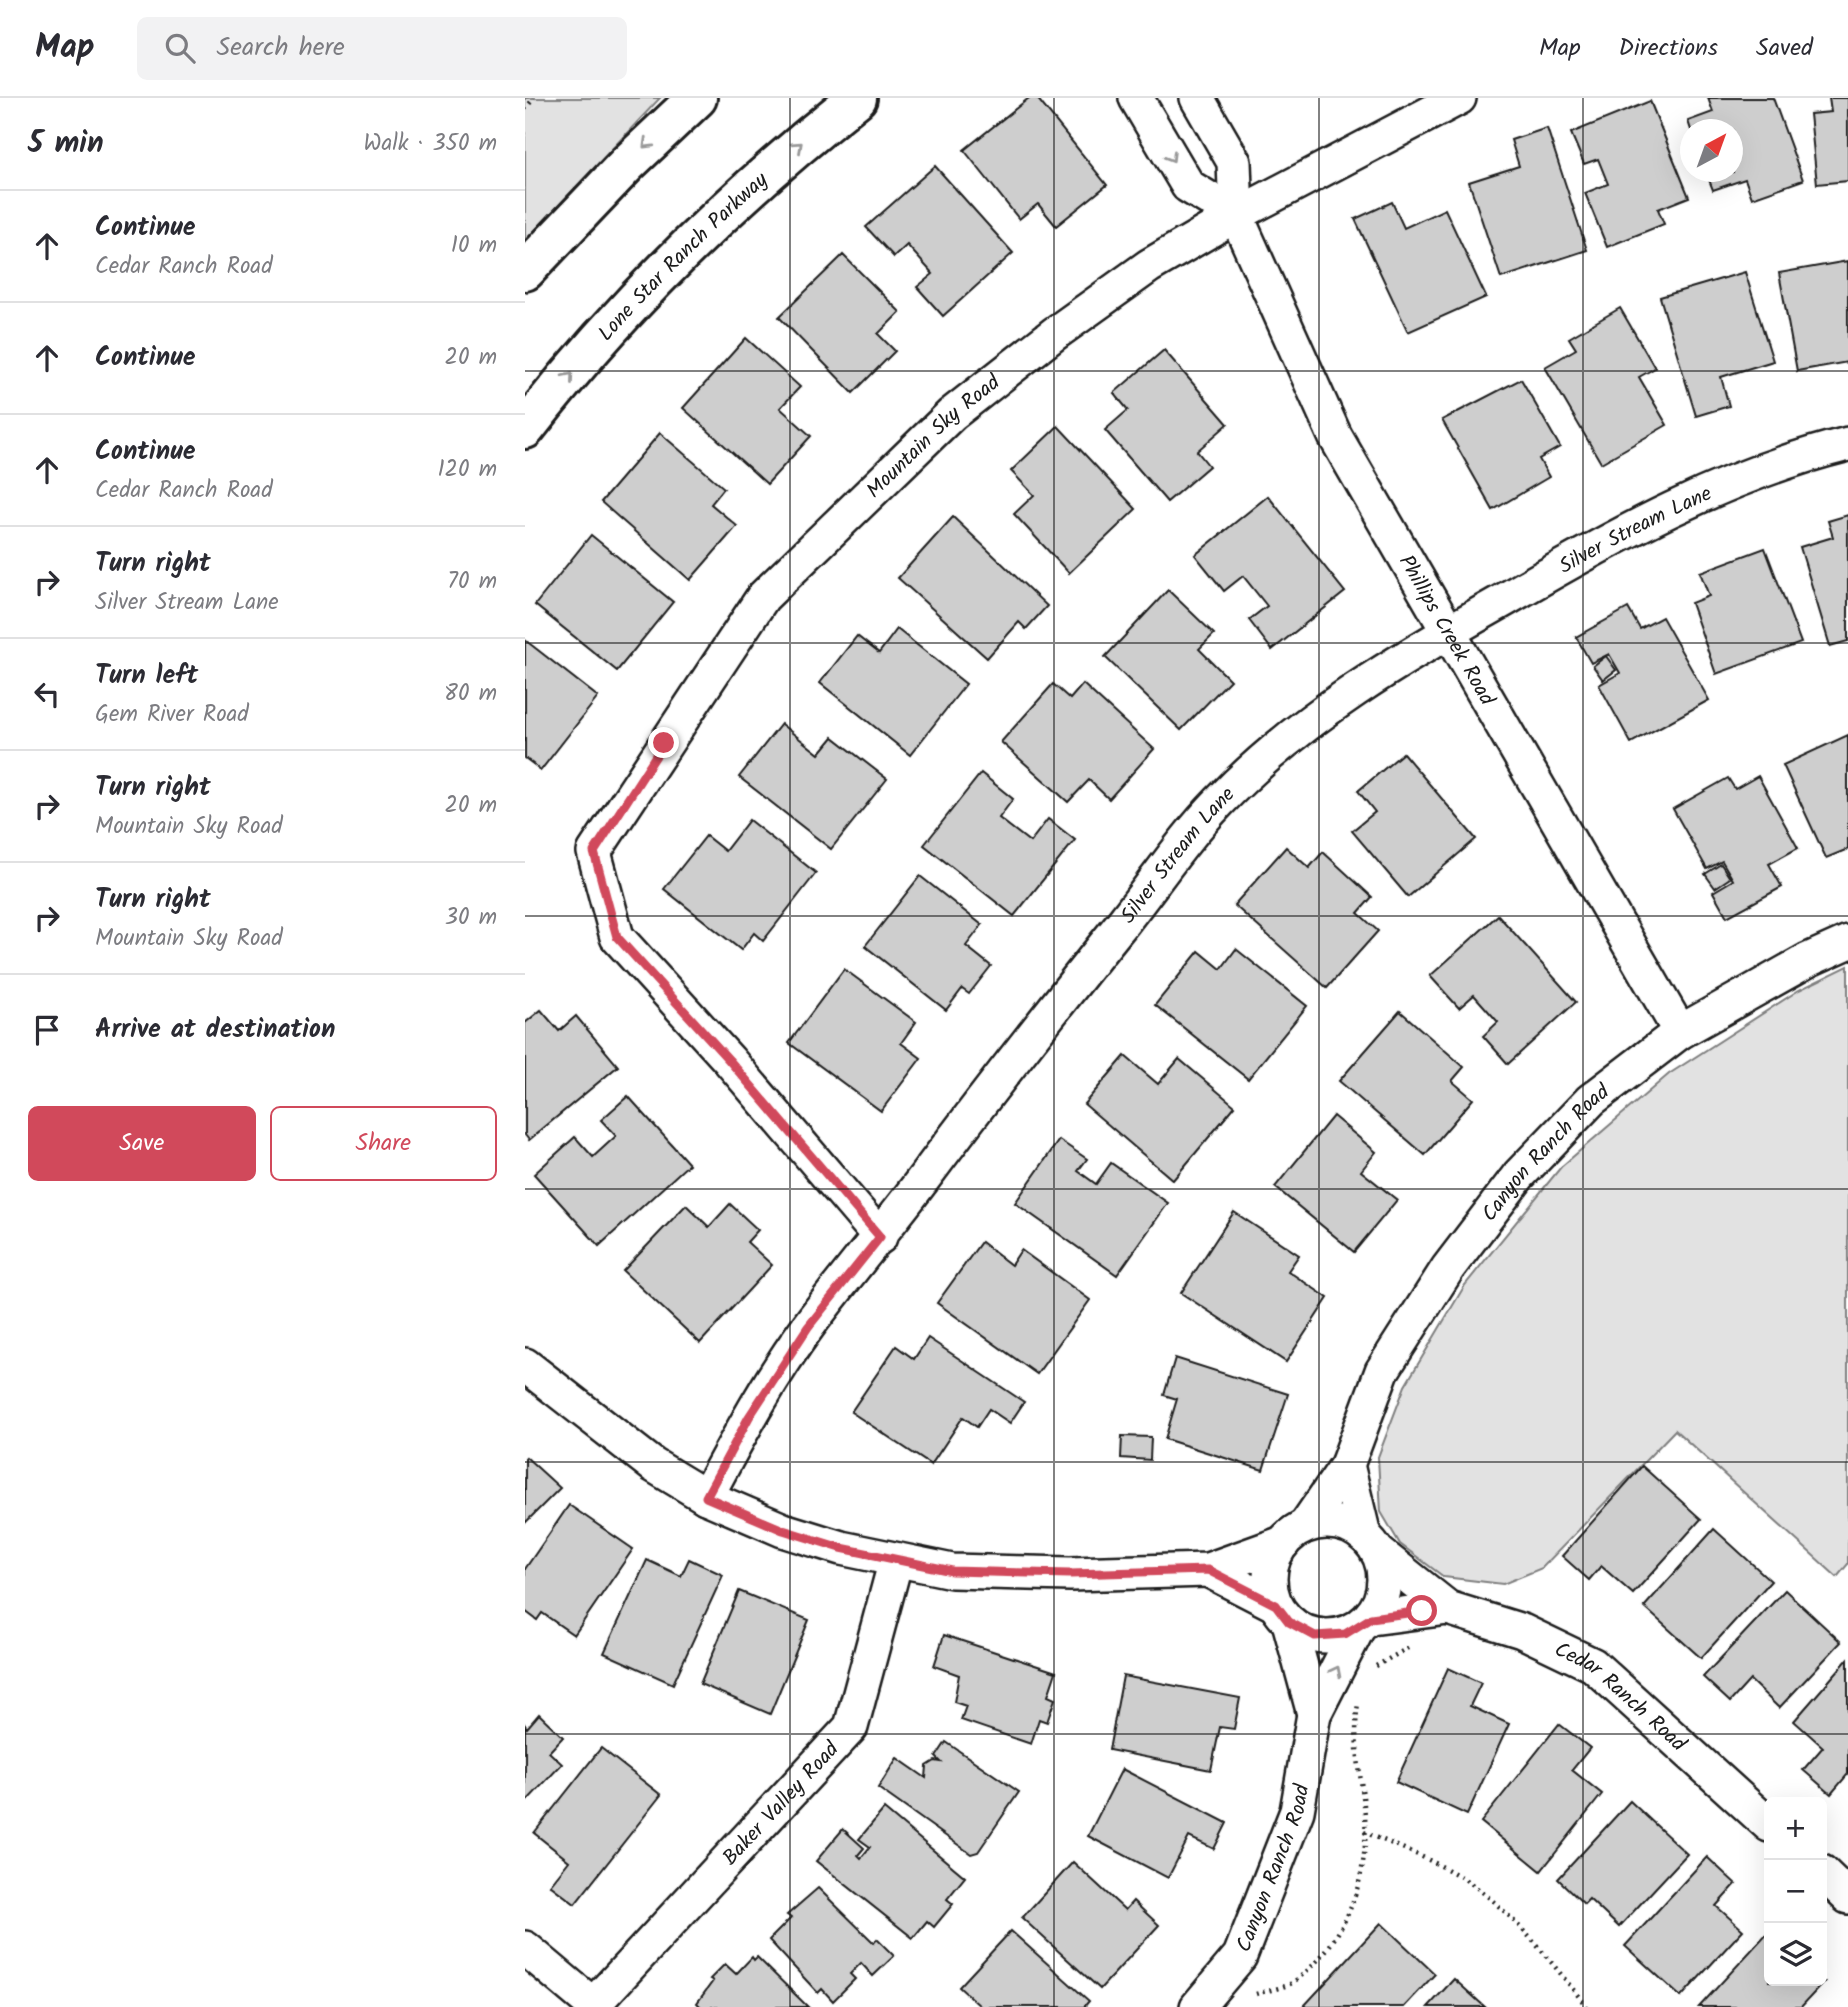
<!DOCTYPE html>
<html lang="en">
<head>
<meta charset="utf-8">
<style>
  :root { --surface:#fff; --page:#f2f2f3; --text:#2b2b33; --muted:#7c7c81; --line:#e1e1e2; --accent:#d1495b }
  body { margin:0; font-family:Kalam,sans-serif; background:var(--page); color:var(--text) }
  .controls { position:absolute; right:21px; bottom:21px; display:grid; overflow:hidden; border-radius:10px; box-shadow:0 7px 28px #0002 }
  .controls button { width:63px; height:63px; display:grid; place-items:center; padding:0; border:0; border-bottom:2px solid var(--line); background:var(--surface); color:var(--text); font:35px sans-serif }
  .compass { position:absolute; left:1155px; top:21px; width:63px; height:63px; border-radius:50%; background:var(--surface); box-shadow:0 7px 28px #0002; rotate:41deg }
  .stop { position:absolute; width:21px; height:21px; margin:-16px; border:5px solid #d1495b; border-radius:50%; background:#fff }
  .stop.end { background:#d1495b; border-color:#fff; box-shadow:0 2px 7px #0008 }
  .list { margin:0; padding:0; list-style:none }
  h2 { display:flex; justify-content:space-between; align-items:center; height:91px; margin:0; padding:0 28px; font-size:30px }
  h2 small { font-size:23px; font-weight:400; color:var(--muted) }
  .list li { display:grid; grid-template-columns:46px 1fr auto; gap:21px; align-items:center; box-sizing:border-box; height:112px; padding:0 28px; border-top:2px solid var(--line) }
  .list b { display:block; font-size:26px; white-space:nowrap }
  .list p { margin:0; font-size:23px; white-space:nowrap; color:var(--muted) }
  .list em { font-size:23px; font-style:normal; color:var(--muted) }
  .actions { display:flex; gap:14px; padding:21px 28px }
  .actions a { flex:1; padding:16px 0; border:2px solid var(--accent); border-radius:10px; text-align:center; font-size:24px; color:var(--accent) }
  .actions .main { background:var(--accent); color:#fff }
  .icon { flex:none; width:38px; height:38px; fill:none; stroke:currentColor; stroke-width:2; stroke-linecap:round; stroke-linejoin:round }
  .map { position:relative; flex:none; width:1323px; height:1909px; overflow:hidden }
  header { display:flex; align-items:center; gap:42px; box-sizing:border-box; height:98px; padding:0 35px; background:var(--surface); border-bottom:2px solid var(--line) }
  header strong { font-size:33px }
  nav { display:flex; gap:38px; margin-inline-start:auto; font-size:24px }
  .search { width:490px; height:63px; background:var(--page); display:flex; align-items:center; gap:18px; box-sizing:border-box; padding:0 24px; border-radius:10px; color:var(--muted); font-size:26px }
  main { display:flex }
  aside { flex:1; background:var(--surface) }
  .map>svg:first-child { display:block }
</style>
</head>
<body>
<header>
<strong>Map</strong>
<div class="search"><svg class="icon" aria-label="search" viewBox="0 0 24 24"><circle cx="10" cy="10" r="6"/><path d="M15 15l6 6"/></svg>Search here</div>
<nav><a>Map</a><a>Directions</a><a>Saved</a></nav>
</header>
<main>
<aside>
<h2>5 min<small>Walk · 350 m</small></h2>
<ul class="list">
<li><svg class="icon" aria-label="ahead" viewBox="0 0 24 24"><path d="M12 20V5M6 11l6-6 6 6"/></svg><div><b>Continue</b><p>Cedar Ranch Road</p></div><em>10 m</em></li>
<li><svg class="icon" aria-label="ahead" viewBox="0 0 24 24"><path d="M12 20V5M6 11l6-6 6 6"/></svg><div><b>Continue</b></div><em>20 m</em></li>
<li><svg class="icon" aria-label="ahead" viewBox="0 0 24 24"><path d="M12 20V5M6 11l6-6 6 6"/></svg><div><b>Continue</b><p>Cedar Ranch Road</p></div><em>120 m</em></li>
<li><svg class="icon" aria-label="right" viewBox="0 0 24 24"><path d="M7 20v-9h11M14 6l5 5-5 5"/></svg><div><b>Turn right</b><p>Silver Stream Lane</p></div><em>70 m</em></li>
<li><svg class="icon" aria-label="left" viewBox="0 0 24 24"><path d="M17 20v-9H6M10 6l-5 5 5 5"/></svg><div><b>Turn left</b><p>Gem River Road</p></div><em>80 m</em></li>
<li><svg class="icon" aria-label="right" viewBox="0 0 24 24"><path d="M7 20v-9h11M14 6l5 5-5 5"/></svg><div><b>Turn right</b><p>Mountain Sky Road</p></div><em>20 m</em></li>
<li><svg class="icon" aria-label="right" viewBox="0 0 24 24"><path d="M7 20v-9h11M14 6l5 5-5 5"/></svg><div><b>Turn right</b><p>Mountain Sky Road</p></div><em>30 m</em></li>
<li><svg class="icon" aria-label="arrive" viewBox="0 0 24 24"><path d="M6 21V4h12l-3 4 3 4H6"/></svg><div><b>Arrive at destination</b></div></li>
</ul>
<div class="actions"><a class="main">Save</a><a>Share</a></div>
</aside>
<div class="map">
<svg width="1323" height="1909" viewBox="0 0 1323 1909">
  <rect width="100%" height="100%" fill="#fff"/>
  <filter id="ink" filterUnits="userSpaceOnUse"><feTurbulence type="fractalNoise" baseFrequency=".0143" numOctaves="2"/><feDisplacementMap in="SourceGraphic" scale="14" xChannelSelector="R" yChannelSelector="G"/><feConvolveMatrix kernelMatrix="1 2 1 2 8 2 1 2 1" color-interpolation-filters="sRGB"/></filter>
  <g filter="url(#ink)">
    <!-- green -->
    <g fill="#e2e2e2" stroke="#7f7f7f" stroke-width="2">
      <path d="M0,0h135l-135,143z"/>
      <path d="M1323,868v598l-11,13 -162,-147 -133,138 -39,16 -59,-7 -44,-33 -19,-32 -3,-55 27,-71 60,-101 96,-118 108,-93 130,-84z"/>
    </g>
    <!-- building -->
    <g fill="#cecece" stroke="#1c1c1c" stroke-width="2">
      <path d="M504,0h8l70,87 -51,41 -18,-22 -19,15 -55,-69z"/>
      <path d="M1183,0h65l30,82 -51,18 -7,-19 -32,11 -7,-18h27v-42h-42l-3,-9 25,-9z"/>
      <path d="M1304,0h19v83l-31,3 -7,-70 21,-2z"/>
      <path d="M1125,3l39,96 -31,12 6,15 -57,23 -22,-54 23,-9 -10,-25 -14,5 -13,-31z"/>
      <path d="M1022,30l40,122 -86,28 -32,-96 50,-16 -8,-26z"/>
      <path d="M410,68l78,87 -70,63 -26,-29 16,-13 -26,-29 -13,12 -28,-30z"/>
      <path d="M867,104l12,26 41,-19 41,88 -78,35 -53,-113z"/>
      <path d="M318,157l57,57 -22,22 17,17 -42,42 -74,-76z"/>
      <path d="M1323,163v101l-51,9 -18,-98z"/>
      <path d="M1220,174l28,89 -52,16 8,29 -33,10 -36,-119z"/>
      <path d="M1095,210l35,60 -16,9 28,48 -66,38 -56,-96 31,-18 -7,-11z"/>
      <path d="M221,240l54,49 -20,21 31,28 -44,48 -84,-76z"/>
      <path d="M639,252l64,74 -31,27 12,15 -42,36 -62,-72 23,-20 -14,-17z"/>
      <path d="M996,281l39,68 -21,12 10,18 -56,33 -51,-90z"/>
      <path d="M533,328l78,83 -67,64 -55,-59 20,-19 -23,-24z"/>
      <path d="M135,335l64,55 -13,16 26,22 -47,54 -89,-78z"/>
      <path d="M743,398l77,96 -73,58 -23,-30 18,-14 -24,-30 -19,15 -29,-36z"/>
      <path d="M1323,417v126l-18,5 -30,-99 33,-10 -5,-16z"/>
      <path d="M428,419l94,89 -21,23 -7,-7 -32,36 -89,-80z"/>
      <path d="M66,437l82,67 -56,69 -82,-66z"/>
      <path d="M1240,450l36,95 -85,31 -25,-71 18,-7 -9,-24z"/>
      <path d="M643,492l46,44 -15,15 31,31 -49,50 -76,-73z"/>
      <path d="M1103,510l12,21 22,-12 47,83 -78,43 -32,-58 21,-12 -11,-19 -18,9 -15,-26z"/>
      <path d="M372,531l69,55 -56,71 -90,-72 37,-47 22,17z"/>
      <path d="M0,542l73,57 -57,73 -16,-12z"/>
      <path d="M1081,558l10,14 -13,10 -10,-14z"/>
      <path d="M528,586l17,15 13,-15 71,65 -45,50 -20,-19 -21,22 -67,-60z"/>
      <path d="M256,626l38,30 14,-17 54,42 -56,70 -92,-72z"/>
      <path d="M1323,637v114l-22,9 -43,-93z"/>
      <path d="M878,655l73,86 -68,58 -56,-66 23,-19 -17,-21z"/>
      <path d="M456,675l32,26 -14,19 31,24 18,-23 27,21 -61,76 -90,-71z"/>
      <path d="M1233,678l40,72 -29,16 13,23 -55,30 -14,-25 20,-12 -11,-19 -15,8 -34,-60 55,-31 7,11z"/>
      <path d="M224,722l67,53 -53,68 -9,-8 -13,17 -77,-61 42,-53 19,15z"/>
      <path d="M761,749l23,21 14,-16 49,45 -14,16 20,18 -51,57 -93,-83z"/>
      <path d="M1196,766l9,14 -15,10 -10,-14z"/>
      <path d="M395,778l62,49 -16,21 25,20 -22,28 -7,-5 -16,21 -81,-64z"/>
      <path d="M973,817l78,87 -68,62 -25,-28 15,-14 -24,-27 -15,13 -29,-32z"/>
      <path d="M711,851l71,57 -59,73 -93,-74 44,-54 22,18z"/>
      <path d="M319,871l72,53 -15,21 20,15 -40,53 -92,-68z"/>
      <path d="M16,912l18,21 17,-15 42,50 -89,74 -4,-5v-112z"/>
      <path d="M875,913l64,56 -12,14 21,18 -48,56 -86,-74z"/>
      <path d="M600,958l33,28 21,-25 56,47 -62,74 -89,-76z"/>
      <path d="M103,998l61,68 -90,82 -65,-72 41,-37 18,20 23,-21 -15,-16z"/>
      <path d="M808,1018l43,36 -15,19 36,29 -43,52 -79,-65z"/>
      <path d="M534,1042l28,19 -9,12 18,13 15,-21 57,40 -51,72 -102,-72z"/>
      <path d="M205,1106l28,26 -11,12 25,23 -72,78 -77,-72 63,-66 23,22z"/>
      <path d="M709,1114l65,43 -11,16 40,27 -42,64 -105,-69z"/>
      <path d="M456,1144l30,23 10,-15 69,50 -53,74 -100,-71z"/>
      <path d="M403,1240l96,64 -14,21 -21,-14 -12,18 -14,-10 -32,48 -80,-53 45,-66 18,13z"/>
      <path d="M650,1260l113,36 -25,76 -98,-31 12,-40 -13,-4z"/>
      <path d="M597,1338l29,1 -1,23 -29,-2z"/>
      <path d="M1,1359l34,31 -35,35v-65z"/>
      <path d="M1117,1368l59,53 -68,75 -32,-28 -12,14 -27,-24z"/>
      <path d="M44,1407l64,44 -59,86 -32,-22 -5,7 -12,-9v-42z"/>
      <path d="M1189,1431l57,52 -70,77 -57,-51z"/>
      <path d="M164,1461l34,16 -50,109 -69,-31 43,-93 34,16z"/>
      <path d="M1260,1492l56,52 -62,66 -29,-28 -20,22 -27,-25z"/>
      <path d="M214,1493l70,29 -39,94 -70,-30z"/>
      <path d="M419,1537l112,37 -8,24 7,3 -8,23 -8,-3 -8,25 -70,-24 5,-14 -12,-4 5,-27 -25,-9z"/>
      <path d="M1323,1561v115l-17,20 -28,-24 20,-23 -29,-26z"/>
      <path d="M923,1570l33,15 -11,23 39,18 -42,91 -71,-33z"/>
      <path d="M598,1578l117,22 -6,31 -14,-2 -9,43 -102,-20z"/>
      <path d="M14,1616l24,23 -14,15 13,12 -37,39v-78l2,3z"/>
      <path d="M1034,1626l31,24 -18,22 30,24 -61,77 -60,-49z"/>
      <path d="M421,1644l73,50 -41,60 -7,2 -93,-66 19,-30 29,20 1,-12 8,-5 6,1 -5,-5z"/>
      <path d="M76,1650l60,47 -86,109 -25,-19 19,-24 -35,-28z"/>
      <path d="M597,1671l105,54 -13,26 -25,-12 -21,41 -80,-42z"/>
      <path d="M1105,1703l57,53 -68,73 -30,-28 -5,5 -26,-25z"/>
      <path d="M359,1711l81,68 -18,22 6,5 -19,23 -7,-6 -14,17 -97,-77 27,-32 21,19 -6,7 3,3 9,-11 -11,-8z"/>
      <path d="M1182,1759l29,27 -20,22 27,24 -62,67 -56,-51z"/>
      <path d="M548,1764l52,48 8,-9 26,24 -59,64 -78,-71z"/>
      <path d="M293,1790l56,55 3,-4 17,17 -21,20 -12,-13 -11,11 5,5 -22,22 -11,-12 -4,4 -49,-53 22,-22 -4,-3z"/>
      <path d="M856,1825l54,51 -31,33h-101z"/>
      <path d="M486,1833l78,70 -5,6h-103l-22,-20z"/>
      <path d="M1244,1833v50l55,1 -23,25h-102z"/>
      <path d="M227,1859l2,3 3,-3 51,50h-107l-4,-4 16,-22 -3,-2 15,-15 11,10z"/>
      <path d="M929,1881l31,28h-57z"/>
    </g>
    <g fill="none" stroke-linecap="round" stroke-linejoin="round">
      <!-- street casing -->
      <g stroke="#1c1c1c" stroke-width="38">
        <g id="street">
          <path d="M611,0l52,88 48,29"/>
          <path id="s1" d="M672,0l37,64 2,53 99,221 345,596"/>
          <path id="s2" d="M355,1139l-151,-177 -112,-123 -23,-85 169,-255 189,-183 102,-80 95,-68 87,-51 223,-117"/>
          <path d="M0,1267l128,100 53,32 77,33 58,18 111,23 118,3 138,-4 75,-27"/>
          <path d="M822,1367l17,70"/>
          <path id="s3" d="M181,1399c32,-59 63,-118 103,-172 38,-51 80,-100 118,-151 64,-86 130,-170 197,-253 31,-39 60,-83 95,-119 81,-85 186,-146 287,-203 108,-63 220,-125 342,-155"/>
          <circle cx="802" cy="1481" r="57"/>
          <path id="s4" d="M780,1428l42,-61 35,-94 66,-103 71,-93 72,-75 89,-68 128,-72 40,-18"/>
          <path id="s5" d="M854,1455l69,55 74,23 71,34 176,160"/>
          <path d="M683,1472l68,35"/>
          <path d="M846,1520l77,-10"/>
          <path d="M764,1524l25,92"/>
          <path d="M1297,1774l26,25"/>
          <path id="s6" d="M0,1850l68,57 258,-278 45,-167"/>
          <path id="s7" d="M672,1909l43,-51 57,-145 17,-97 44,-86"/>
        </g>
      </g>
      <!-- secondary casing -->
      <g stroke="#1c1c1c" stroke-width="44">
        <g id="secondary">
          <path d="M0,173l102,-107 70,-66"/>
          <path id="s8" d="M0,331c95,-122 211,-235 332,-331"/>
        </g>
      </g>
      <!-- path -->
      <g stroke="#1c1c1c" stroke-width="4.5" stroke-dasharray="2 5" stroke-linecap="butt">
        <path d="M0,11l9,-11"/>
        <path d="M851,1568l32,-18"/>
        <path d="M839,1734c35,15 88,35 117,59 41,33 73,74 106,116"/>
        <path d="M731,1896c12,-4 31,-6 40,-14 51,-39 73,-102 69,-165 -3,-36 -13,-75 -7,-111"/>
      </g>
      <!-- street -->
      <use href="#street" stroke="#fff" stroke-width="33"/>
      <!-- secondary -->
      <use href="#secondary" stroke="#fff" stroke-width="38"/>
    </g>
    <!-- one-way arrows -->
    <defs><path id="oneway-chevron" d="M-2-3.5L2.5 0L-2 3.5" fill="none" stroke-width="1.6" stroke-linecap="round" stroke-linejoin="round" transform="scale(1.75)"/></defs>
    <g stroke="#999">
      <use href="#oneway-chevron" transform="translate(122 46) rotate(136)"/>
      <use href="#oneway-chevron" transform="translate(273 48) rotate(-42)"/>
      <use href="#oneway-chevron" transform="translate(646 59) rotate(59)"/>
      <use href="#oneway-chevron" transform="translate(44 279) rotate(-50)"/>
      <use href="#oneway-chevron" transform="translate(811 1573) rotate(-63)"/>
    </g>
  </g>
  <g fill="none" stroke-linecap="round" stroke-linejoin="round" filter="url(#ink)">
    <!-- route -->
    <path stroke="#d1495b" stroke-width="9" d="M139,645l-70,109 23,85 112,123 151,177 -72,90 -59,90 -43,80 77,33 58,18 111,23 118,3 138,-4 68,35 13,17 26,14 30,-2 26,-16 51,-7"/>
  </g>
  <!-- grid -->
  <path fill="none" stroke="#1c1c1c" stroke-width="2" stroke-opacity="0.55" d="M265,0v1909M529,0v1909M794,0v1909M1058,0v1909M0,273h1323M0,545h1323M0,818h1323M0,1091h1323M0,1364h1323M0,1636h1323"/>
  <g text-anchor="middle" stroke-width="6" stroke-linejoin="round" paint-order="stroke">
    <!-- street labels -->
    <g font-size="21" fill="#1c1c1c" stroke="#fff">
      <text dy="7" stroke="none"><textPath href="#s8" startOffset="234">Lone Star Ranch Parkway</textPath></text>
      <text dy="7" stroke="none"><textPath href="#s2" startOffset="1027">Mountain Sky Road</textPath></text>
      <text dy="7" stroke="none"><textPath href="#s3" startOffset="1365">Silver Stream Lane</textPath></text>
      <text dy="7" stroke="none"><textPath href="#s1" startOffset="593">Phillips Creek Road</textPath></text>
      <text dy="7" stroke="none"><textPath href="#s3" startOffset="798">Silver Stream Lane</textPath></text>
      <text dy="7" stroke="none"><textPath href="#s4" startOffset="448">Canyon Ranch Road</textPath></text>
      <text dy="7" stroke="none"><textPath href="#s5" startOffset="285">Cedar Ranch Road</textPath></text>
      <text dy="7" stroke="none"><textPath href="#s6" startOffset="364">Baker Valley Road</textPath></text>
      <text dy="7" stroke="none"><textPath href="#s7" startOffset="161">Canyon Ranch Road</textPath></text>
    </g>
  </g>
</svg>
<div class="controls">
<button>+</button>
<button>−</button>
<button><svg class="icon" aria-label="layers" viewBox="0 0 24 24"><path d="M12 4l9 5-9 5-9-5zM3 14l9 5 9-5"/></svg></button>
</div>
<svg class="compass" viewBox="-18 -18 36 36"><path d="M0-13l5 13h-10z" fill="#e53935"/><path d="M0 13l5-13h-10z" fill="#7c7c81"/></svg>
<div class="stop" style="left:897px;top:1513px"></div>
<div class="stop end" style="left:139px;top:645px"></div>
</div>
</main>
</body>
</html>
